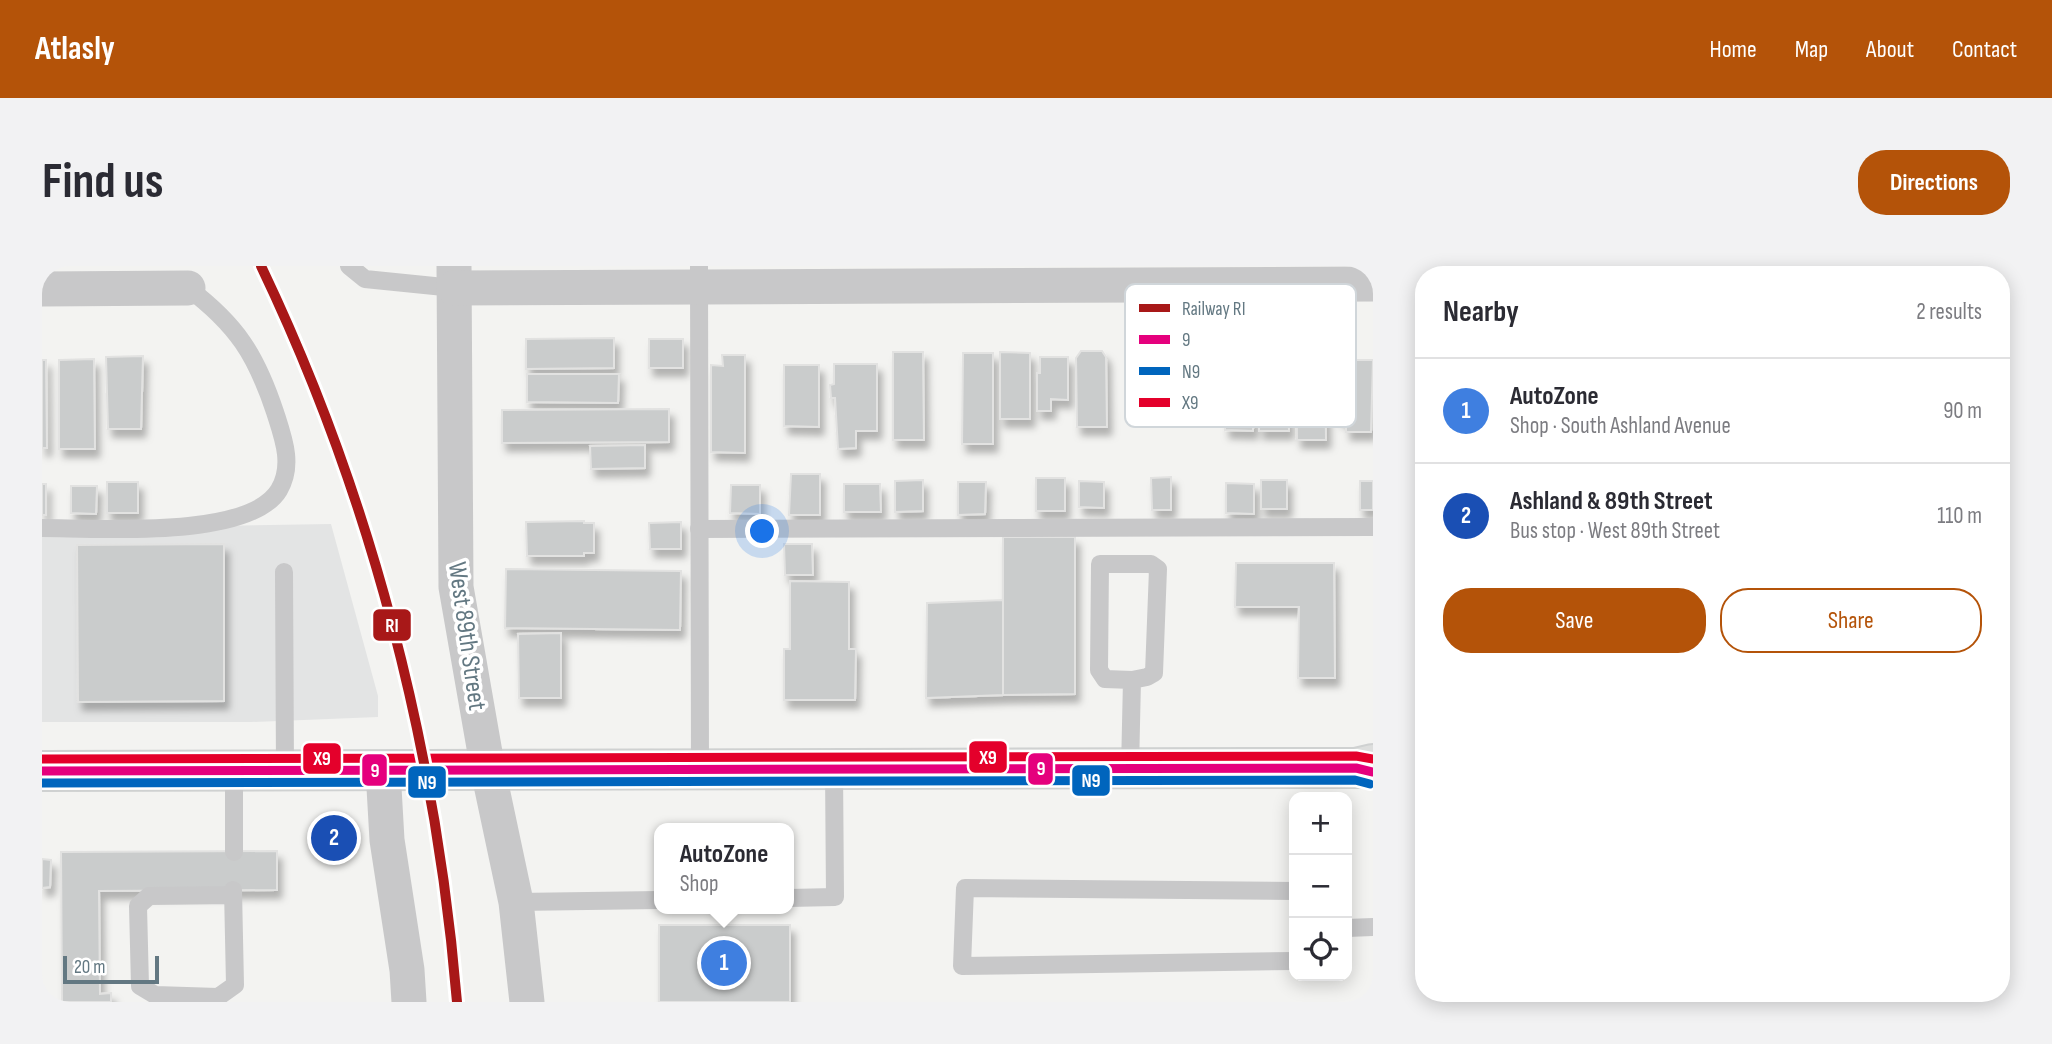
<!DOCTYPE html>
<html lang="en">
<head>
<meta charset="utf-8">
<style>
  :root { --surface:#fff; --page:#f2f2f3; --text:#2b2b33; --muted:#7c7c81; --line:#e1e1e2; --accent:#b45309 }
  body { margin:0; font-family:"Sofia Sans Condensed",sans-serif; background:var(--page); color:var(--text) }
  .controls { position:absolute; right:21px; bottom:21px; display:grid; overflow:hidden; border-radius:14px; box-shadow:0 4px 18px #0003 }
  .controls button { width:63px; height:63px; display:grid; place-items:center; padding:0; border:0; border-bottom:2px solid var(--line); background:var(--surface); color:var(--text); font:35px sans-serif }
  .scale { position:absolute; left:21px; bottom:18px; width:96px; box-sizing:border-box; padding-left:7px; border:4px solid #637882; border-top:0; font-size:19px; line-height:24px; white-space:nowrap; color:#637882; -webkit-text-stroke:5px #fff; paint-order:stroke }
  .you { position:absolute; left:721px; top:266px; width:24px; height:24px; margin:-18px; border:5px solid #fff; border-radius:50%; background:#1a73e8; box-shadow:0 0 0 10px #1a73e833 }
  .badge { display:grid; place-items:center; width:46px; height:46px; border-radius:50%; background:var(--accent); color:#fff; font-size:23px; font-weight:700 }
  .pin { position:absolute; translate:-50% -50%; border:4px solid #fff; box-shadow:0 2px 7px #0006 }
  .popup { position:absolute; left:612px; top:557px; width:140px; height:91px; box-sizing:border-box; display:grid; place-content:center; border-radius:14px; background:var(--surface); filter:drop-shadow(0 2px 5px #0005); font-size:23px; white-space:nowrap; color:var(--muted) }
  .popup b { font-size:26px; color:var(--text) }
  .popup::after { content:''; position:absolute; left:50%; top:100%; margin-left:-14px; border:14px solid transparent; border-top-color:var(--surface) }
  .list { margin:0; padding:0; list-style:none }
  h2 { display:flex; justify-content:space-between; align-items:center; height:91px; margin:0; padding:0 28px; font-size:30px }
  h2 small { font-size:23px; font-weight:400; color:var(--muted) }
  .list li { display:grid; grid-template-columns:46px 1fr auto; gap:21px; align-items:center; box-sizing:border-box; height:105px; padding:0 28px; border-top:2px solid var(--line) }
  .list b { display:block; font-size:26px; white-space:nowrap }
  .list p { margin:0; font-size:23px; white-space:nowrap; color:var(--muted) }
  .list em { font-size:23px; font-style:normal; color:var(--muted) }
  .actions { display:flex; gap:14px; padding:21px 28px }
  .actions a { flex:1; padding:16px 0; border:2px solid var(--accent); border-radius:28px; text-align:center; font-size:24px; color:var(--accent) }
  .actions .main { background:var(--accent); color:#fff }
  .icon { flex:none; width:38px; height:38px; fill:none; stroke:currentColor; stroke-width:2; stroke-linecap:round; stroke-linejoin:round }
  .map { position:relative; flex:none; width:1331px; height:736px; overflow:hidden; border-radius:28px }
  header { display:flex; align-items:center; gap:42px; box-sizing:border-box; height:98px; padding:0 35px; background:var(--accent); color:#fff }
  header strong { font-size:33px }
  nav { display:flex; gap:38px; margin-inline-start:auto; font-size:24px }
  .intro { display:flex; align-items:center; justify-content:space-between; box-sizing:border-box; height:168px; padding:0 42px }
  h1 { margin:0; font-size:49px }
  .button { padding:18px 32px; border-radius:28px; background:var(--accent); color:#fff; font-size:24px; font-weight:700 }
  main { display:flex; gap:42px; padding:0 42px }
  aside { flex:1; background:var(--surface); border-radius:28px; box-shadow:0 4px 18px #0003 }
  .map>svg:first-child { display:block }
</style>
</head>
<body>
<header>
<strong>Atlasly</strong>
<nav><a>Home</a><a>Map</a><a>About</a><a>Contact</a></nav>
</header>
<div class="intro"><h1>Find us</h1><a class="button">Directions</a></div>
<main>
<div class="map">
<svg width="1331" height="736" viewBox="0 0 1331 736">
  <defs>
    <filter id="shadow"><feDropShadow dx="4.5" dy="8" stdDeviation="3.5" flood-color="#0004"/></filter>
  </defs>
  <rect width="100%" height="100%" fill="#f3f3f1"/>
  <!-- built -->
  <path fill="#e3e4e4" d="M289,258l47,172v21l-127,5h-209v-193z"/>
  <!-- building -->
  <g fill="#cacccc" stroke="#e2e2e1" stroke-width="2" filter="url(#shadow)">
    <path d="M572,72v30l-88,1v-30z"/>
    <rect x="607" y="73" width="34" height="29"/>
    <path d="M1283,80l1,94h-29l-1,-93z"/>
    <path d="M1039,85h21l4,6 1,70h-30l-1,-69z"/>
    <path d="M1217,85h28l2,80h-30z"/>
    <path d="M851,86h30l1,88h-31z"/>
    <path d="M958,86l30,1v66h-30z"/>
    <path d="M1113,86h18v48h-32l-1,-45 15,1z"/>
    <path d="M1199,86l11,1 -1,6h4l-2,72 -28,-1 1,-70h15z"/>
    <path d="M921,87h30v91h-31z"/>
    <path d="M680,89h23v98l-34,-1v-87l12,1z"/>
    <path d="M101,90l-2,73h-33l-2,-72z"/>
    <path d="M998,91h28v43l-17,-1v12h-14v-38h3z"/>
    <path d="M52,93l1,90h-36v-89z"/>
    <path d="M0,94h4l1,88h-5z"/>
    <path d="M1296,94h35l-2,72h-25v-13l-9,-1z"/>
    <path d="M792,98h43v67h-21v17l-18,1 -3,-51h-4l-1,-13 4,-1z"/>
    <path d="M742,99h35v62l-35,-1z"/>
    <path d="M485,108h92l-1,29 -91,-1z"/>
    <path d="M627,143v33l-167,1v-33z"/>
    <path d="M603,179v23l-54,1 -1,-23z"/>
    <path d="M749,208h29v41h-31z"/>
    <path d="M1129,211v33h-19l-1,-32z"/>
    <rect x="994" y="212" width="29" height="33"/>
    <path d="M881,214v31l-28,1v-31z"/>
    <rect x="1219" y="214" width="26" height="29"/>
    <path d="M1037,215l25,1v26l-25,-1z"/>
    <rect x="1318" y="215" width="13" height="29"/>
    <rect x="65" y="216" width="31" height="31"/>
    <path d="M916,216h28l-1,32 -27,1z"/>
    <path d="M1184,217l28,1v30l-28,-1z"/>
    <rect x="0" y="218" width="4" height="31"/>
    <path d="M802,218h36l1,28h-37z"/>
    <path d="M689,219h29v29l-30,-1z"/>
    <path d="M29,220h26l-1,28 -25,-1z"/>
    <path d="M542,255v2h10v30h-10v3h-57l-1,-34z"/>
    <path d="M639,256v27h-31l-1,-26z"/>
    <path d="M961,271h72v157l-72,1z"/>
    <path d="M182,278v157l-146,1 -1,-157z"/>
    <path d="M742,278h28l1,31h-28z"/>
    <path d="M1194,297h98l1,115h-37l1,-71h-64z"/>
    <path d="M464,303l175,2 -1,59 -175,-2z"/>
    <path d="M748,315l59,1v67h7l-1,51h-71v-51h6z"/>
    <path d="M961,334v95l-77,3 1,-95z"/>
    <path d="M519,367v65h-42l-1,-64z"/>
    <path d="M235,585v39l-178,1 1,103 11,-1v9h-49l-1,-150z"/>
    <path d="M0,593l9,1 -1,27 -8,1z"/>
    <rect x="617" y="659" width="131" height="77"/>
  </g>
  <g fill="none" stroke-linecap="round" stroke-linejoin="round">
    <!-- secondary casing -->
    <g stroke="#cfd1d1" stroke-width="42">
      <path id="secondary" d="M0,505l1211,-3h103l17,-4"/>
    </g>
    <!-- service -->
    <g stroke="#c8c8c9" stroke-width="18">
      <path d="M307,0l16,13 89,9"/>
      <path d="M657,0l1,503"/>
      <path d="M0,262c52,0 207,12 237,-38 15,-25 4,-53 -4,-78 -19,-57 -38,-87 -87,-124"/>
      <path d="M657,263l674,-2"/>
      <path d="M242,306l1,198"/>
      <path d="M1088,503l2,-89 15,-3 7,-4 4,-104 -7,-5h-51l-1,106 6,9 27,1"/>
      <path d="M192,586v-82"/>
      <path d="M1252,625l-329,-3 -3,78 332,-5"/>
      <path d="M191,629l-84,1 -11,10 2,80 15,9 63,2 17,-12 -2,-95"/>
      <path d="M747,632l46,-1 -1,-128"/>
      <path d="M474,636l143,-2"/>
      <path d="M1305,662l26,-1"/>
    </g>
    <!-- minor -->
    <g stroke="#c8c8c9" stroke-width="35">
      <path d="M412,0l2,321 32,183 28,132 11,100"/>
      <path d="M412,22l919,-4"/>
      <path d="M0,23l146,-1"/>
      <path d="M341,504l4,70 20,130 2,32"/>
    </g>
    <!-- secondary -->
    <use href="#secondary" stroke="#dddedd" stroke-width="38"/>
    <!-- bus-1 casing -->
    <g stroke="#fff" stroke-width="14">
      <path id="bus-1" d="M0,505l1314,-3 17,4"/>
    </g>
    <!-- bus-2 casing -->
    <g stroke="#fff" stroke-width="14">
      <path id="bus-2" d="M0,517l1313,-3 15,4"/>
    </g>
    <!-- bus-3 casing -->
    <g stroke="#fff" stroke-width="14">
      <path id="bus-3" d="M0,493l1314,-3 17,3"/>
    </g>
    <!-- bus-1 -->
    <use href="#bus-1" stroke="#e5007d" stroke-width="9"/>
    <!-- bus-2 -->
    <use href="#bus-2" stroke="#0065bd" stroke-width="9"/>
    <!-- bus-3 -->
    <use href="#bus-3" stroke="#e4002b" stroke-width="9"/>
    <!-- rail-1 casing -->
    <g stroke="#fff" stroke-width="16">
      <path id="rail-1" d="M219,0c110,230 175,482 196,736"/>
    </g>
    <!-- rail-1 -->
    <use href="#rail-1" stroke="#a81818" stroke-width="10"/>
  </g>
  <g text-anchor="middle" stroke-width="7" stroke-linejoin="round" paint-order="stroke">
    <!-- street labels -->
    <g font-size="26" fill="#637882" stroke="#fff">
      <text transform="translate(426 370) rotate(82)" y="9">West 89th Street</text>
    </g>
  </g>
  <!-- legend -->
  <rect x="1083" y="18" width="231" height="143" rx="10" fill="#fff" stroke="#d0d6da" stroke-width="2"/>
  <rect x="1097" y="38" width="31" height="8" fill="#a81818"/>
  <rect x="1097" y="69" width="31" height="9" fill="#e5007d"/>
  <rect x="1097" y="101" width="31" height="8" fill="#0065bd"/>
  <rect x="1097" y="132" width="31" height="9" fill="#e4002b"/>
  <g font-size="19" fill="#637882">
    <text x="1140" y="49">Railway RI</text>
    <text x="1140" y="80">9</text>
    <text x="1140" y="112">N9</text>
    <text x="1140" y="143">X9</text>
  </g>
  <g stroke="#fff" stroke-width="2.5">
    <rect x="330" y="342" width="40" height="34" rx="7" fill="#a81818"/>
    <rect x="926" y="474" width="40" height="34" rx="7" fill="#e4002b"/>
    <rect x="260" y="476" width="40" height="33" rx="7" fill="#e4002b"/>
    <rect x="985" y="486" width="27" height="34" rx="7" fill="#e5007d"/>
    <rect x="319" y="487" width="27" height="34" rx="7" fill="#e5007d"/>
    <rect x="1029" y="498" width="40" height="33" rx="7" fill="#0065bd"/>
    <rect x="365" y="499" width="40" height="34" rx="7" fill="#0065bd"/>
  </g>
  <g font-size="19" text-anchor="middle" font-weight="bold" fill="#fff">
    <text x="350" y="366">RI</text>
    <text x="946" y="498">X9</text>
    <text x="280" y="499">X9</text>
    <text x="999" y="509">9</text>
    <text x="333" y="511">9</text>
    <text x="1049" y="521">N9</text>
    <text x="385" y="523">N9</text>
  </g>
</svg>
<div class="controls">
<button>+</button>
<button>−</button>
<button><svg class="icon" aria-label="locate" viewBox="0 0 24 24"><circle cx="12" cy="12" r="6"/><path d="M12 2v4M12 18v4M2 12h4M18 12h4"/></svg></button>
</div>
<div class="scale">20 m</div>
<div class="you"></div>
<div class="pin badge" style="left:682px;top:697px;background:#3f7fe0">1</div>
<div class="popup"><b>AutoZone</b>Shop</div>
<div class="pin badge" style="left:292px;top:572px;background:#1a4fb4">2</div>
</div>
<aside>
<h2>Nearby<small>2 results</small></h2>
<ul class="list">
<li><span class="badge" style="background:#3f7fe0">1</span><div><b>AutoZone</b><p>Shop · South Ashland Avenue</p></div><em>90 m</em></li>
<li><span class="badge" style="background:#1a4fb4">2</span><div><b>Ashland &amp; 89th Street</b><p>Bus stop · West 89th Street</p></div><em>110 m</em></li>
</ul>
<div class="actions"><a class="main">Save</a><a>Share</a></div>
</aside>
</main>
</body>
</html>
